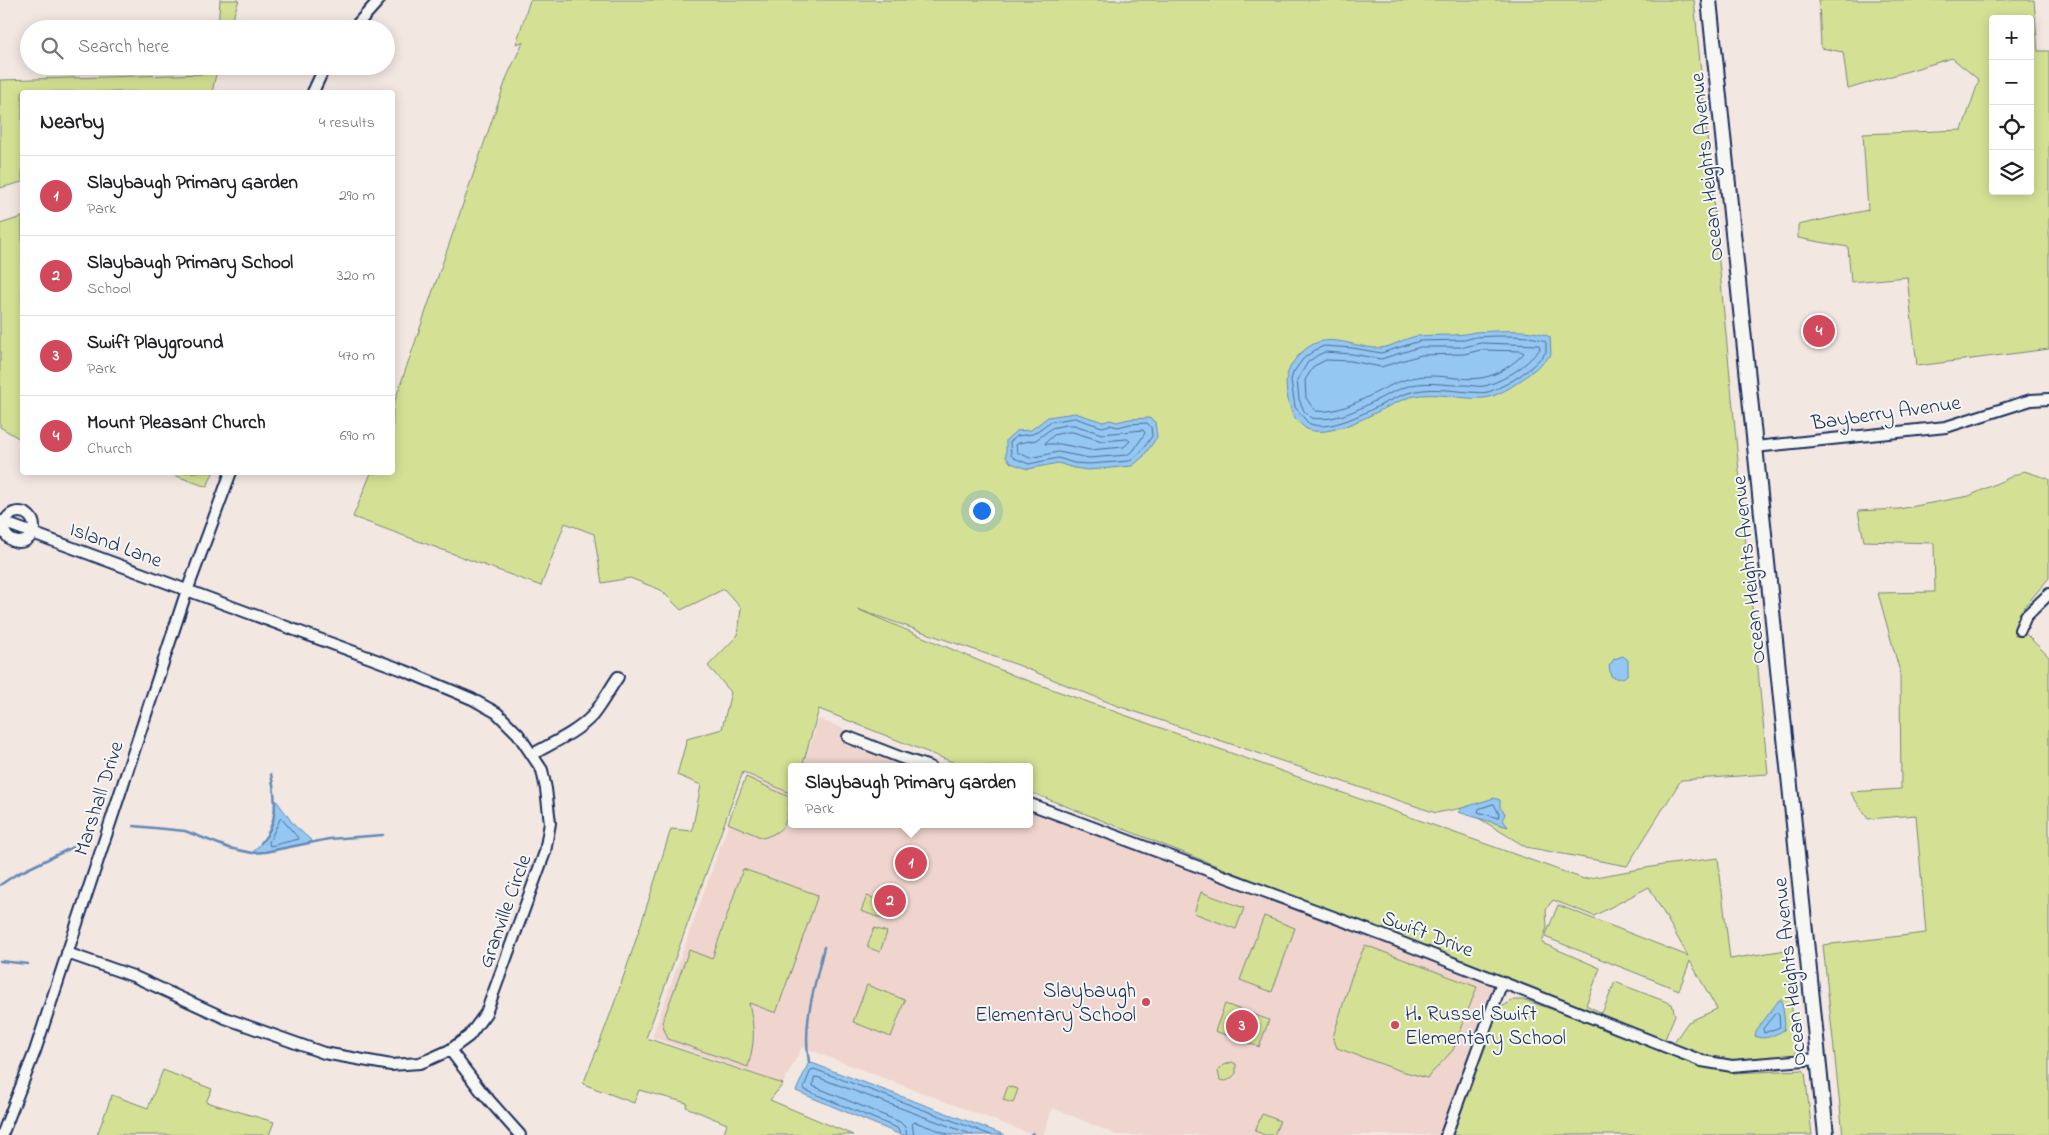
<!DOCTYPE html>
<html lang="en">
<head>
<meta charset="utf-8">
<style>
  :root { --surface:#fff; --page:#f6f6f6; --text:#202124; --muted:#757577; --line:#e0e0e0; --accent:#d1495b }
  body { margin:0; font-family:"Indie Flower",sans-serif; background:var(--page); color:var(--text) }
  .controls { position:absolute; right:15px; top:15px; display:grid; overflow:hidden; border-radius:5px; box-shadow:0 2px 12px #0003 }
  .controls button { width:45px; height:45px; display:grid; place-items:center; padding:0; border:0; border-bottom:1px solid var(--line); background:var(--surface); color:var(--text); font:25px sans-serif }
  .you { position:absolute; left:981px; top:510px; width:18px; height:18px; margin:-12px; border:4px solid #fff; border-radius:50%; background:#1a73e8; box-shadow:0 0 0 8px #1a73e833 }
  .badge { display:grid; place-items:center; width:32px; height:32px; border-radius:50%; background:var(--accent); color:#fff; font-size:16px; font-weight:700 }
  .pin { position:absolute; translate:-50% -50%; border:2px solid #fff; box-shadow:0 1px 5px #0006 }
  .popup { position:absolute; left:788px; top:763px; width:245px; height:65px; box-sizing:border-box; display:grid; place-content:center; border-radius:5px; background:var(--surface); filter:drop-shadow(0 1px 4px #0005); font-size:16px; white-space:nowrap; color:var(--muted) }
  .popup b { font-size:19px; color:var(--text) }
  .popup::after { content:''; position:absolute; left:50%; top:100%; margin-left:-10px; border:10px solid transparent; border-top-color:var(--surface) }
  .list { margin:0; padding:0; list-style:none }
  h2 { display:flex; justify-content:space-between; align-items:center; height:65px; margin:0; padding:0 20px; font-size:21px }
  h2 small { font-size:16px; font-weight:400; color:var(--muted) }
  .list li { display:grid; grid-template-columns:32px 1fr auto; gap:15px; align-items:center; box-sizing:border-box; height:80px; padding:0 20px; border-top:1px solid var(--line) }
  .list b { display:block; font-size:19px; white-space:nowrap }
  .list p { margin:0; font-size:16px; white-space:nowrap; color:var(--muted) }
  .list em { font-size:16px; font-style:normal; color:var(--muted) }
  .icon { flex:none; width:28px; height:28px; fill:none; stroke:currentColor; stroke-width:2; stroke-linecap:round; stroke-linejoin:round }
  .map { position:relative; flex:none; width:2049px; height:1135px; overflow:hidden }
  .search { position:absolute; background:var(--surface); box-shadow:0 2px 12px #0003; left:20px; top:20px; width:375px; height:55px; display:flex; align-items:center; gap:12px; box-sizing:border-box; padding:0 18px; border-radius:28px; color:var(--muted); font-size:19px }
  .panel { position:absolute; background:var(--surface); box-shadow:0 2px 12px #0003; left:20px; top:90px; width:375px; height:385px; border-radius:5px }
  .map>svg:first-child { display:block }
</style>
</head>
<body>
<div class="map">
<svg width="2049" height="1135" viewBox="0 0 2049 1135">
  <rect width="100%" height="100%" fill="#f3e7e2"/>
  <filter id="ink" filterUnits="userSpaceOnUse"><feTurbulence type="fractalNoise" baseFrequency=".02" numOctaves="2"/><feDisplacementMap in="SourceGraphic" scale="10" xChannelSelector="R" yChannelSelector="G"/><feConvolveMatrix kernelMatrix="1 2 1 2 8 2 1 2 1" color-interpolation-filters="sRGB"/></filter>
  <g filter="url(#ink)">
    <!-- built -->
    <g fill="#efd5ce">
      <path d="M819,719l87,34 37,14h-140z"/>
      <path d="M746,775l46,19v30h238v-22l472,180 -56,153h-329l-64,-27 -10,27h-10l-231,-88 -19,37 -131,-47z"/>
    </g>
    <!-- green -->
    <g fill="#d4e194" stroke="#788879" fill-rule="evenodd">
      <path d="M220,0h19l-10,29h-11z"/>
      <path d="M530,0h1164l74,774 -87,6 -54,86 -101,-19 -64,-39 -26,5 -321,-108 -97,-40 -161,-56 158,67 569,203 79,-14 55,-7 12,101 56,-9 11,111 -55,7 -105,-36 -607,-240v-25h-65l-146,-58 -17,58h-10v27l-49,-22 -97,266 137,46 -13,16 83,35h-130l4,-11 -41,-17 1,-4 -48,-13 -5,13 -51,-19c35,-83 61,-169 88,-255l21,2 9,-46 -24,-10 10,-36 35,-10 9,-37 -23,-26 30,-31 3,-27 -17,-19 -43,21 -20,-20 -31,-12 -28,5 -8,-49 -29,-11 -24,63 -188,-69 18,-44 21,-1 1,-66 114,-329 16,-35 -7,2zM1649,887l39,69 -130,-51 -13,32 134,53 11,-29 27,48 -29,13 -14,20 -9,-3 10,-24 -3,-11 -57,-22 -13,31 -16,-8 14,-37 -58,-25 5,-16 -1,-18 7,-9 41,16z"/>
      <path d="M1819,0h215l4,51h11v298l-132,17 -10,-89 -56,5 -3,-35 -50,-9v-13l70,-15 -5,-76 99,-4 17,-50 -27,-22 -104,31 -5,-37 -22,-4zM1993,19h37v172h-37z"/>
      <path d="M208,66h10l-6,26h-190v90l-22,6v-108l206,-6z"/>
      <path d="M22,217v223l-22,-13v-203z"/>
      <path d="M2024,471l25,8v99l-29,34 -5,16 10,5 24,24v478h-206l-20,-190 103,-12 -10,-118 -48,4 -18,-27 51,-3 -1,-117 -22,-79 57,-1 -1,-49 -70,-2 -6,-30 41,-2 70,-13z"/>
      <path d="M168,473l45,-1v1l-6,14z"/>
      <path d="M746,777l43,20c-2,24 -1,33 -26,41l-35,-15z"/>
      <path d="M909,852l10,4 -6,19 -11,-4z"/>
      <path d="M743,869l75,26 -42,118 -27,-10c6,28 6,37 -1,64l-80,-28 -6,-16 27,-73 23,9z"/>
      <path d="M1201,892l43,16 -8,21 -42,-16z"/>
      <path d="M867,896l25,9 -6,15 -25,-9z"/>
      <path d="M1264,916l31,12 -23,64 -32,-12z"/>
      <path d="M874,928l13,4 -7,20 -13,-5z"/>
      <path d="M1365,945l112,42 -24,63 -26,28 -29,-8 -61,-22 -4,-11 18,-59z"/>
      <path d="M867,985l38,15 -14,37 -38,-15z"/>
      <path d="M1514,1000h11l209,73 69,-3 2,2 7,63h-366l4,-11 5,1 43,-116z"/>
      <path d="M1225,1004l44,16 -10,27 -44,-16z"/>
      <path d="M1232,1062l4,2v9c-4,5 -8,10 -16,7l-2,-9 4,-5z"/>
      <path d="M163,1070l49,19 -6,13 68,20 -5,13h-172l15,-40 36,13z"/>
      <path d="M1008,1086l10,3 -5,14 -10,-3z"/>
      <path d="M1262,1114l18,7 -6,14h-9l-10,-4z"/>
    </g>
    <!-- water -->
    <g fill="#94c7f1" stroke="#648ab6">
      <path d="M1475,332c20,-1 59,-4 75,5l1,18c-18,16 -35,32 -58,41 -23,8 -55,-7 -83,1 -25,8 -76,44 -103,32 -4,-2 -8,-7 -11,-10 -7,-9 -12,-32 -9,-43 3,-15 21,-33 36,-35 19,-3 39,8 57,7 13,-1 25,-11 39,-12 19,-2 38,1 56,-4z"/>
      <path d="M1075,413l28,9 7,-2 7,2 12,-3 20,-1 6,4 2,15 -14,20 -11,9 -44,4 -14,-2 -16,-5 -30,6 -17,-6 -5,-6v-17l10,-9 15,-1 17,-13z"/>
      <path d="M1623,656l5,4v14c-5,6 -11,5 -17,2l-2,-10 5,-7z"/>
      <path d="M1494,798l6,2v8l5,5 -2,7 5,7 -50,-15 4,-4z"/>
      <path d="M276,800l18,25 19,17 -48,10 -13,1c17,-18 22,-29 24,-53z"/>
      <path d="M1779,1000h3l3,24 -1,6c-9,5 -20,11 -29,6l1,-5z"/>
      <path d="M809,1062l196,73h-104l-105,-44z"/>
    </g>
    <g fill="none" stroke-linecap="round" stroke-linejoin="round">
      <!-- shore -->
      <g stroke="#4b6c99" stroke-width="1">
        <path d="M1476,337c14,-1 60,-3 70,5v10c-14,17 -34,31 -55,39 -8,3 -15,1 -23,1 -20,-2 -41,-5 -60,1 -26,8 -74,43 -100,30l-13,-16 -4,-27 2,-7 10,-14 12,-9 9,-4 29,2 28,5 39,-12 44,-1z"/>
        <path d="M1481,343l58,2 1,4c-13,16 -33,30 -52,36 -8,3 -16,0 -23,0 -18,1 -35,-4 -53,0 -34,9 -64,39 -101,33l-7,-7 -5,-12 -2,-19 11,-18 10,-7 7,-3 27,2 29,5 39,-12h44z"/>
        <path d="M1481,350l40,1 3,2c-5,6 -12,11 -18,15 -33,22 -59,2 -94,10 -33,7 -62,37 -97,33l-9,-13 -1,-18 9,-14 12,-6 25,1 30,6 40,-12 43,-1z"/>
        <path d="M1075,418l27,9 8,-2 8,2 12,-3 17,-1 4,4 1,9 -4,6 -9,12 -9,7 -41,3 -15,-1 -16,-5 -29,6 -15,-6 -3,-3 -1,-13 7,-6 16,-2 17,-12z"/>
        <path d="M1066,425h8l28,9 41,-4 2,3 -11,17 -7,5 -38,3 -31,-6 -28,6 -13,-6 -1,-7 3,-2 17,-3 16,-12z"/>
        <path d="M1067,432h6l29,9 25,-2 3,2 -6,6 -34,3 -30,-6h-15l1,-2 8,-7z"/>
        <path d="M1494,804l5,10 -1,4 -20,-6 1,-3z"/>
        <path d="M281,818l18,21 -29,7 -1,-3z"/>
        <path d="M1776,1013l3,2 1,12 -16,6 -1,-4z"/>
        <path d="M901,1135l-4,-7 -92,-38 -1,-3 7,-17 3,-1 177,66"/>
        <path d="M907,1135l-2,-8 -5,-5 -87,-36 1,-8 3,-1 156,58"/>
        <path d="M914,1135l-2,-11 3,-2 36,13"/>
      </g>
      <!-- stream -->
      <g stroke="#648ab6" stroke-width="2.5">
        <path d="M134,826l51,5 44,17 23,5 13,-1 64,-13 54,-4"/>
        <path d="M261,843c18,-20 15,-45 10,-69"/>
        <path d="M0,885l15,-10 58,-28"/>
        <path d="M0,961l28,3"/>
        <path d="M809,1062c-7,-39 6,-76 15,-115"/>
        <path d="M1031,1135l2,-2"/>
      </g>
      <!-- minor casing -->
      <g stroke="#1b2f5e" stroke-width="14">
        <g id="minor">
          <path d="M353,29l26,-29"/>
          <path d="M313,92l12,-26"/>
          <path d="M1755,447l191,-20 85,-27 18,-1"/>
          <circle cx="19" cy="527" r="15"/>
          <path d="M0,521l403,149 69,29 25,14 21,21 24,36 4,19 4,34 -5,29 -59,161 -17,23 -19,14 -20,9 -10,4 -29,2 -67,-12 -99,-35 -92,-42 -66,-23"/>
          <path d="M2020,630l6,-14 23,-22"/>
          <path d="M848,737l54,21 28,9"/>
          <path d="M533,754c19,-11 43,-21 59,-38 10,-12 17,-26 26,-39"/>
          <path d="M1030,804l357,133 315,124 30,5 86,-7"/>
          <path d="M450,1050l31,41 39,44"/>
          <path d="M2,1135l33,-84 149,-452 47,-127"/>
          <path d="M1446,1135l56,-153"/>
        </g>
      </g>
      <!-- secondary casing -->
      <g stroke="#1b2f5e" stroke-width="18">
        <path id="secondary" d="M1709,0l117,1135"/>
      </g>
      <!-- minor -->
      <use href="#minor" stroke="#f6f6f2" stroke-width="10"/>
      <!-- secondary -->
      <use href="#secondary" stroke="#f6f6f2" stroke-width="14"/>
    </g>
  </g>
  <!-- markers -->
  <g fill="#d1495b" stroke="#f6f6f2" stroke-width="2">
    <circle cx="1146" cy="1002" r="5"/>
    <circle cx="1395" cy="1025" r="5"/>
  </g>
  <g text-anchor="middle" stroke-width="4" stroke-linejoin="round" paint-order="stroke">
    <!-- street labels -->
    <g font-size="21" fill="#1b2f5e" stroke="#f6f6f2">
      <text transform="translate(1706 167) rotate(-96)" y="7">Ocean Heights Avenue</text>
      <text transform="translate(1886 412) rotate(-8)" y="7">Bayberry Avenue</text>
      <text transform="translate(116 544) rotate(20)" y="7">Island Lane</text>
      <text transform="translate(1748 570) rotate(-96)" y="7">Ocean Heights Avenue</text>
      <text transform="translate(98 798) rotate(-72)" y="7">Marshall Drive</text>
      <text transform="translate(504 911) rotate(-70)" y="7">Granville Circle</text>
      <text transform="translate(1428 933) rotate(21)" y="7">Swift Drive</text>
      <text transform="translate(1789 972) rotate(-96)" y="7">Ocean Heights Avenue</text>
    </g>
    <!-- poi labels -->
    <g font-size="21" fill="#1b2f5e" stroke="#f6f6f2" text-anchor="end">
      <text x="1136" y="997">Slaybaugh<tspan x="1136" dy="24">Elementary School</tspan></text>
      <text x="1405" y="1020" text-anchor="start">H. Russel Swift<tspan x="1405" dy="24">Elementary School</tspan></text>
    </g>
  </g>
</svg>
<div class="controls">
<button>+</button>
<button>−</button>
<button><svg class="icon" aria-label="locate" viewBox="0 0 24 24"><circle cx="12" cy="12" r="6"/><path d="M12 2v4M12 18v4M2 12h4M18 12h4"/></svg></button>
<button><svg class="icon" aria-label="layers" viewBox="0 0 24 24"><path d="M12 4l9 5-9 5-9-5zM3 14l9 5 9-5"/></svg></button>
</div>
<div class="you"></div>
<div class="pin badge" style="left:911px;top:863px">1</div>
<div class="popup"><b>Slaybaugh Primary Garden</b>Park</div>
<div class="pin badge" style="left:890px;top:901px">2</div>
<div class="pin badge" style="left:1242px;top:1026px">3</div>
<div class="pin badge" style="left:1819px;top:331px">4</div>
<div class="search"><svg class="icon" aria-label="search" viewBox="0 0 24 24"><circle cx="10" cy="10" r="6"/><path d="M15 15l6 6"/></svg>Search here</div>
<section class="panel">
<h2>Nearby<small>4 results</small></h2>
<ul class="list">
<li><span class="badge">1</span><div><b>Slaybaugh Primary Garden</b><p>Park</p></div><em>290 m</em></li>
<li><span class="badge">2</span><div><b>Slaybaugh Primary School</b><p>School</p></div><em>320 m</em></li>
<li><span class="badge">3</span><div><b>Swift Playground</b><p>Park</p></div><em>470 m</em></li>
<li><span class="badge">4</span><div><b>Mount Pleasant Church</b><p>Church</p></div><em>690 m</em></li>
</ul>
</section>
</div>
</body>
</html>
